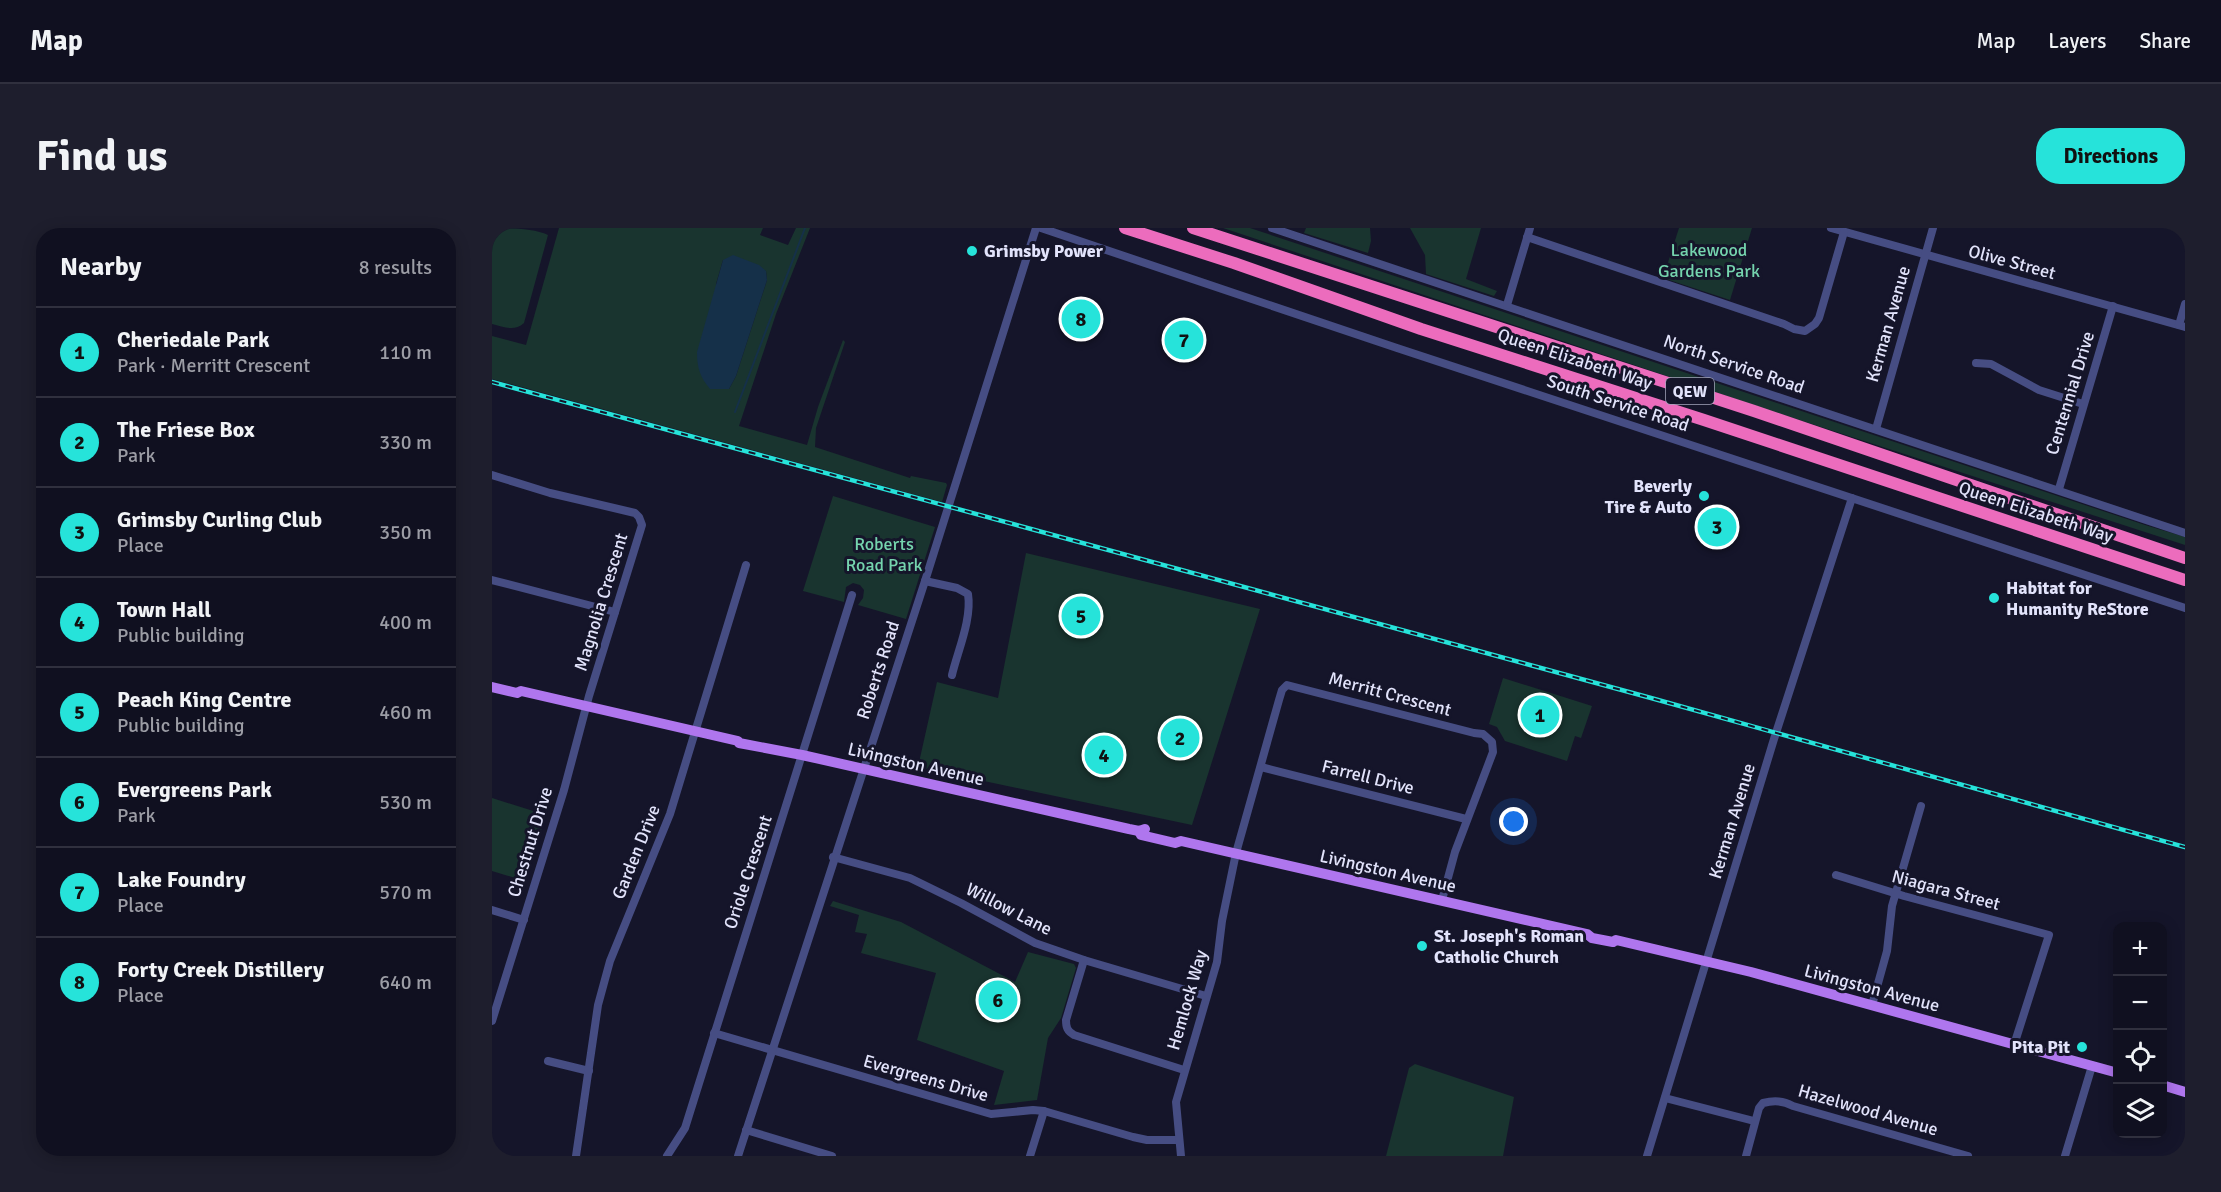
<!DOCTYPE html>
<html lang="en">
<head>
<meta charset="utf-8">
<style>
  :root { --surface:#101020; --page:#1e1e2d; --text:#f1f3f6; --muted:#9c9da5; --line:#30303e; --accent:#26e3da }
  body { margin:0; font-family:Signika,sans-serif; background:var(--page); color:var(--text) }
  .controls { position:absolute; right:18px; bottom:18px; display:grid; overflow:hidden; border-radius:12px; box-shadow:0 3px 15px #0003 }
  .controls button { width:54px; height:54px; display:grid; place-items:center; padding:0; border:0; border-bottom:2px solid var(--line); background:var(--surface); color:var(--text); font:30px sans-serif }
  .you { position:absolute; left:1022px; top:594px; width:21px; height:21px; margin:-15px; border:4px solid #fff; border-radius:50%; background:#1a73e8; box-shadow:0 0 0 9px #1a73e833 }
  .badge { display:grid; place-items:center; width:39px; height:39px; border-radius:50%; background:var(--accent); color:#111; font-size:20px; font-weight:700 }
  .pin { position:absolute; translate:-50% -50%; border:3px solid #fff; box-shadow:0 2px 6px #0006 }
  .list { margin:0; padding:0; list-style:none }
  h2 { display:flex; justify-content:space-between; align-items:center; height:78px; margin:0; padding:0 24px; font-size:26px }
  h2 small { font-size:20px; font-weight:400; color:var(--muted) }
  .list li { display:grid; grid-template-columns:39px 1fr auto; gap:18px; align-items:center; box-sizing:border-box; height:90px; padding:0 24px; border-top:2px solid var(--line) }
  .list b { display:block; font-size:22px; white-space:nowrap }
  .list p { margin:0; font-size:20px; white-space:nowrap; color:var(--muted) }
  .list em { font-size:20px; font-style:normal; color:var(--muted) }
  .icon { flex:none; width:33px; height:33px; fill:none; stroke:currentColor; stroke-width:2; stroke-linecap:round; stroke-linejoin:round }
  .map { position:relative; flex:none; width:1693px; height:928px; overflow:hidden; border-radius:24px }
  header { display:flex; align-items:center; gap:36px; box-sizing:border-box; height:84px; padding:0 30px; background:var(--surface); border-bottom:2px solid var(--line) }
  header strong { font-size:28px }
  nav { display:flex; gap:33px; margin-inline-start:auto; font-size:21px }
  .intro { display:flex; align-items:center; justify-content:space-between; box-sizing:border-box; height:144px; padding:0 36px }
  h1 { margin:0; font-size:42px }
  .button { padding:15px 27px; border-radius:24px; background:var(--accent); color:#111; font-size:21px; font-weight:700 }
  main { display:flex; gap:36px; padding:0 36px }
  aside { flex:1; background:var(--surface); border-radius:24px; box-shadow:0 3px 15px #0003 }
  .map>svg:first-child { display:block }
</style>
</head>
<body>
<header>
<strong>Map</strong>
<nav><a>Map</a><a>Layers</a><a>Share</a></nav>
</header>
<div class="intro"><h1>Find us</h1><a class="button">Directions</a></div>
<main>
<aside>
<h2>Nearby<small>8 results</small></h2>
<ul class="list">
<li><span class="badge">1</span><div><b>Cheriedale Park</b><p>Park · Merritt Crescent</p></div><em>110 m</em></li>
<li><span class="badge">2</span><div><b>The Friese Box</b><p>Park</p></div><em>330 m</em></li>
<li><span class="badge">3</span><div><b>Grimsby Curling Club</b><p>Place</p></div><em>350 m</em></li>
<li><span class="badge">4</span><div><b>Town Hall</b><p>Public building</p></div><em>400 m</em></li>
<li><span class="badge">5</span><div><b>Peach King Centre</b><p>Public building</p></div><em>460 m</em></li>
<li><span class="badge">6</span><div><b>Evergreens Park</b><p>Park</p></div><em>530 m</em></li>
<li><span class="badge">7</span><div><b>Lake Foundry</b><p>Place</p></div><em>570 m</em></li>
<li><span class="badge">8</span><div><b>Forty Creek Distillery</b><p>Place</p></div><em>640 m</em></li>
</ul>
</aside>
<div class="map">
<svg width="1693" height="928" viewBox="0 0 1693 928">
  <rect width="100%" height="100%" fill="#15152a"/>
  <!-- green -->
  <g fill="#19342f" fill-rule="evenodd">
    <path d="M0,0c17,0 42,0 56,7l-24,88c-10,9 -20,4 -32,1z"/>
    <path d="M67,0h204l-3,7 28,10 8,-17h14l-34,86 -37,112 68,19 11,-38 25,-67 2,2 -29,86 -1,19 95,31 1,-2 35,7 1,2 -5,17 -450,-123v-43l34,9zM231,32l43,11 1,9 -31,96 -7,13 -13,-105z"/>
    <path d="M731,0h27l895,297 40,12v8l-404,-131z"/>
    <path d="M814,0h64l1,13 -3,12 -64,-20z"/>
    <path d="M918,0h71l-15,51 31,12 -3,5 -68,-22 -1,-19z"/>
    <path d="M1187,0h73l-22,72 -67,-22z"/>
    <path d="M341,268l102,31 -29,92 -48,-14 5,-7 1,-8 -4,-5 -7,-2 -7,4 -2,15 -41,-11z"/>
    <path d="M534,325l234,56 -68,216 -274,-58 19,-85 61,16z"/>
    <path d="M1011,450l89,28 -11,32 -6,-2 -8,25 -62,-20 -8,-14 -8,-3z"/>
    <path d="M0,570l54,17 -21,66 -33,-10z"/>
    <path d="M341,673l68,21 114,60 13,-30 46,12 2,4 -15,50 -13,20 -11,62 -43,5 10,-34 -87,-31 19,-67 -75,-20 6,-19 -12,-2 4,-17 -29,-9z"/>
    <path d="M923,836l99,33 -11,59h-117l23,-88z"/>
  </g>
  <!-- water -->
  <path fill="#153049" d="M241,27l26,10 7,6 1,9 -31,96 -7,13h-19c-10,-12 -13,-21 -13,-37l26,-92z"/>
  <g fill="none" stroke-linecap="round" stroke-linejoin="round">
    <!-- stream -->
    <path stroke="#153049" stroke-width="2" d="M243,184l70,-184"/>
    <!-- minor -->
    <g stroke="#464d83" stroke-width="8">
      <path d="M549,0l356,120 788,260"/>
      <path d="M780,0l913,305"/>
      <path d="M1339,0l354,99"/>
      <path d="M1035,9l257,87 10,5 11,2 10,-7 4,-6 25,-86"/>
      <path d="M1015,77l23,-77"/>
      <path d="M1687,97l6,-21"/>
      <path d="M1484,135l15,1 48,26 44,14"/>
      <path d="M1384,201l57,-201"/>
      <path d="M0,247l58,18 85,20 4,4 3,8 -53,171 -25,94 -72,231"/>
      <path d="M1567,261l54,-183"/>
      <path d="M0,352l123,32"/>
      <path d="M433,353l32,7 11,6c4,25 -10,56 -16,81"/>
      <path d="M769,539l205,52"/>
      <path d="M341,629l77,21 51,25 74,40 49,17 122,36"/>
      <path d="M1344,647l68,21 145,39 -35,110"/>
      <path d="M0,682l32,10"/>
      <path d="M592,732l-18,60c0,7 1,11 8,15l110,35"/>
      <path d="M1380,777l15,-54 5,-45 29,-100"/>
      <path d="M222,805l277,81 42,-4 11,1 89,26 14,3h31"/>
      <path d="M56,833l41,10"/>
      <path d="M1173,870l89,23"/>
      <path d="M254,902l86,26"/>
      <path d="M84,928l22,-151 12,-44 60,-147 76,-249"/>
      <path d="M175,928l18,-28 167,-533"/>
      <path d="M246,928l187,-575 111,-353"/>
      <path d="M538,928l14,-45"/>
      <path d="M689,928l-5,-54 41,-140 5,-41 14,-68 43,-153 3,-10 5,-5 187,48 9,1 9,8 1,10 -38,100 -13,48"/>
      <path d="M1155,928l127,-417 78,-241"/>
      <path d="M1254,928l13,-48 4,-5c12,-3 20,-2 30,3l175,50"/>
      <path d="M1573,928l27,-90"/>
    </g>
    <!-- major -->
    <g stroke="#af76ee" stroke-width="10">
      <path d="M0,459l25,6 4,-2 217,50 1,2 63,12 327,74 10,2 6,-2"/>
      <path d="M647,603l2,4 34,8 6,-2 406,93 5,4 21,4 3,-2 135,32 367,101"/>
      <path d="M1670,857l23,7"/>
    </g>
    <!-- highway -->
    <g stroke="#ec6cbd" stroke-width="12">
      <path d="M633,0l109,35 187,66 283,91 481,160"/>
      <path d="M701,0l561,183 431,147"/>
    </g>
    <!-- rail casing -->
    <g stroke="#26e3da" stroke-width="4.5">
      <path id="rail" d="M0,154l1159,316 534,149"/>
    </g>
    <!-- rail -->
    <use href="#rail" stroke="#15152a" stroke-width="2" stroke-dasharray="7" stroke-linecap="butt"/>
  </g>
  <!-- markers -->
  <g fill="#26e3da" stroke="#15152a" stroke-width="2">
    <circle cx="480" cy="23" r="6"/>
    <circle cx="1212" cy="268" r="6"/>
    <circle cx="1502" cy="370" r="6"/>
    <circle cx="930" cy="718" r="6"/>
    <circle cx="1590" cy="819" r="6"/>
  </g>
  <g text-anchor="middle" stroke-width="6" stroke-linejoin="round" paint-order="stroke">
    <!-- shield labels -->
    <rect fill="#15152a" stroke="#a4a5bc" stroke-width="1.5" x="1174" y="150" width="48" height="26" rx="4.5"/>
    <g font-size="16" font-weight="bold" fill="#e2e3fb">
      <text x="1198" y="169">QEW</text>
    </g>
    <!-- park labels -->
    <g font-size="18" fill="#75d4ae" stroke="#15152a">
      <text x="1217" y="28">Lakewood<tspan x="1217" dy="21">Gardens Park</tspan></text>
      <text x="392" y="322">Roberts<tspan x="392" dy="21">Road Park</tspan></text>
    </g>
    <!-- poi labels -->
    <g font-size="18" font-weight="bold" fill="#e2e3fb" stroke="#15152a" text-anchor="start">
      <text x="492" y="29">Grimsby Power</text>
      <text x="1200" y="264" text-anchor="end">Beverly<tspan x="1200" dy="21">Tire &amp; Auto</tspan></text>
      <text x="1514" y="366">Habitat for<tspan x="1514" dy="21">Humanity ReStore</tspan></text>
      <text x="942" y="714">St. Joseph's Roman<tspan x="942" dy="21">Catholic Church</tspan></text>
      <text x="1578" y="825" text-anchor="end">Pita Pit</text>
    </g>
    <!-- street labels -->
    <g font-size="18" fill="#e2e3fb" stroke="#15152a">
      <text transform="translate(1520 34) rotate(15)" y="6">Olive Street</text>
      <text transform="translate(1396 96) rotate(-74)" y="6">Kerman Avenue</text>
      <text transform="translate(1083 131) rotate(18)" y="6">Queen Elizabeth Way</text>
      <text transform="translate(1242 136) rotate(19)" y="6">North Service Road</text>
      <text transform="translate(1578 165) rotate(-73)" y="6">Centennial Drive</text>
      <text transform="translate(1126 175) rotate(18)" y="6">South Service Road</text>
      <text transform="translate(1544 284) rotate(18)" y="6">Queen Elizabeth Way</text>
      <text transform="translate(109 374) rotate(-73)" y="6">Magnolia Crescent</text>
      <text transform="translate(386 442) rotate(-72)" y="6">Roberts Road</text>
      <text transform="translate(898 466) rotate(15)" y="6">Merritt Crescent</text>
      <text transform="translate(424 536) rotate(13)" y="6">Livingston Avenue</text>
      <text transform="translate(876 549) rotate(14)" y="6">Farrell Drive</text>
      <text transform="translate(1240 593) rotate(-73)" y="6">Kerman Avenue</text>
      <text transform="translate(38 614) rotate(-73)" y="6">Chestnut Drive</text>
      <text transform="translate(144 624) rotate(-68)" y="6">Garden Drive</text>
      <text transform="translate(896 643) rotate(13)" y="6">Livingston Avenue</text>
      <text transform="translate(256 644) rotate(-72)" y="6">Oriole Crescent</text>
      <text transform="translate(1454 662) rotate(15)" y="6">Niagara Street</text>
      <text transform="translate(517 681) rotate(27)" y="6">Willow Lane</text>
      <text transform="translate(1380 760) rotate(15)" y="6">Livingston Avenue</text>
      <text transform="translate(695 772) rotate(-74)" y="6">Hemlock Way</text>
      <text transform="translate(434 850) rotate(16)" y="6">Evergreens Drive</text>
      <text transform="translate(1376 882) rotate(16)" y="6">Hazelwood Avenue</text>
    </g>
  </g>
</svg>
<div class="controls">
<button>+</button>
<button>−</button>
<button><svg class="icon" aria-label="locate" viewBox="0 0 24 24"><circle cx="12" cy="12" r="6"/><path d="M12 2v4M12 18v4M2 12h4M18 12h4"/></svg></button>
<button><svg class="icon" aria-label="layers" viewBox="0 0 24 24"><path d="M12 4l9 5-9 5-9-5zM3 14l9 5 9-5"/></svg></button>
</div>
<div class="you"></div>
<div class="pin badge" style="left:1048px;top:487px">1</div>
<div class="pin badge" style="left:688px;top:510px">2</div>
<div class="pin badge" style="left:1225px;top:299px">3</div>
<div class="pin badge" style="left:612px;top:527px">4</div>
<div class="pin badge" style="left:589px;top:388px">5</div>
<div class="pin badge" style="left:506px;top:772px">6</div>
<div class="pin badge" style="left:692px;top:112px">7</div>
<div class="pin badge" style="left:589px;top:91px">8</div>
</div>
</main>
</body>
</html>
